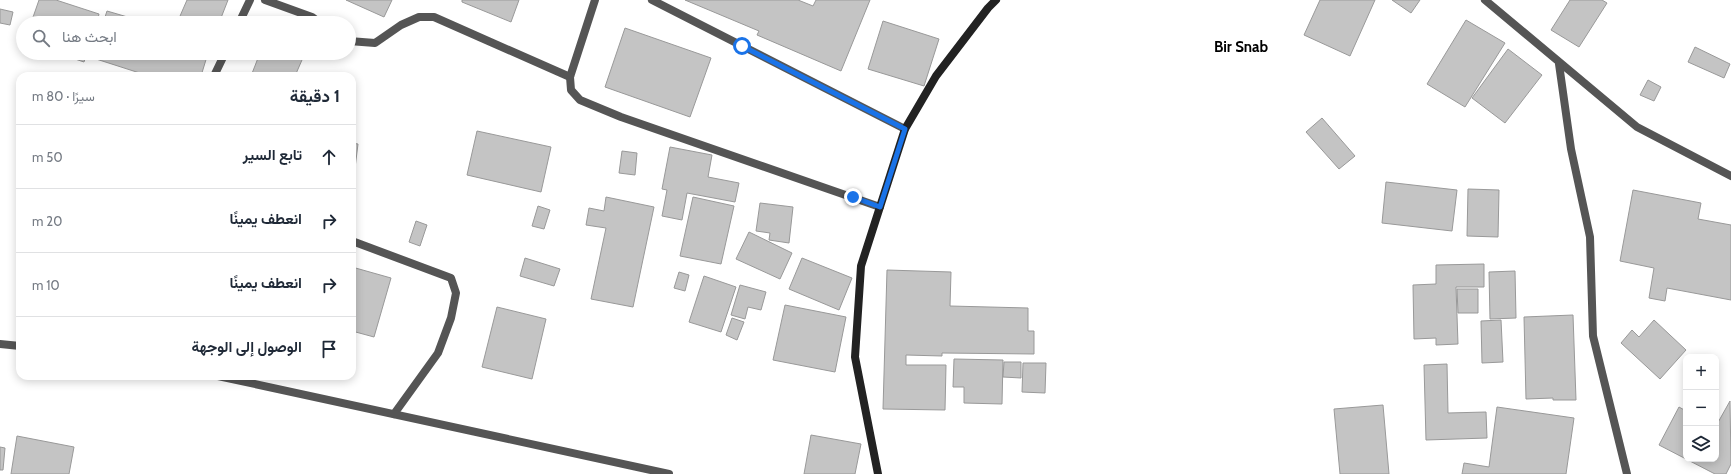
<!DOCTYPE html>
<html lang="ar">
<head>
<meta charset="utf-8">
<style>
  :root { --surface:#fff; --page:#f2f2f3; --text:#1f2937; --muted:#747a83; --line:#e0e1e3 }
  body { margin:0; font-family:Cabin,Vazirmatn,sans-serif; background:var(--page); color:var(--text); direction:rtl }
  .controls { position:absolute; right:12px; bottom:12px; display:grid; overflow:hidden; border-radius:8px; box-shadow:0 2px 10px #0003 }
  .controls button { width:36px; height:36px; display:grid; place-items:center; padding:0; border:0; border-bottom:1px solid var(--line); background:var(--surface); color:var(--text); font:20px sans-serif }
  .stop { position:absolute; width:12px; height:12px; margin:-9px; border:3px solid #1a73e8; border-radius:50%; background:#fff }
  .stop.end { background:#1a73e8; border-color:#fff; box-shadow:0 1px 4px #0008 }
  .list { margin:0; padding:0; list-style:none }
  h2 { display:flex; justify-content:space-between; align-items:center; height:52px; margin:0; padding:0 16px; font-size:17px }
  h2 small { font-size:13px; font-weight:400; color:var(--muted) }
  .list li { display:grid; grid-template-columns:26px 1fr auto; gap:12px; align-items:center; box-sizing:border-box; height:64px; padding:0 16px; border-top:1px solid var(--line) }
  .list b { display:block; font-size:15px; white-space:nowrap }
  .list em { font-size:13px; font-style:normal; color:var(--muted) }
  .icon { flex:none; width:22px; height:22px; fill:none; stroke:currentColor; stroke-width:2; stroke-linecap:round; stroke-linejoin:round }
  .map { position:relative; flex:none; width:1731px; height:474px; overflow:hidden; direction:ltr }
  .search { position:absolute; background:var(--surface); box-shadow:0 2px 10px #0003; left:16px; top:16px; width:340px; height:44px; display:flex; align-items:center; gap:10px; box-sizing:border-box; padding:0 14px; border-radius:22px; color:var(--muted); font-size:15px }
  .panel { position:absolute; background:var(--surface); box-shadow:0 2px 10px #0003; left:16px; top:72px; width:340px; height:308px; border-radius:12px; direction:rtl }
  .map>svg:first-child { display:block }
</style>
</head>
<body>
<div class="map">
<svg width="1731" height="474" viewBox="0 0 1731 474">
  <rect width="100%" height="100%" fill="#fff"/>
  <!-- building -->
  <g fill="#c4c4c4" stroke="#999">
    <path d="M39,0h17l43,14 -2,9h-66z"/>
    <path d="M187,0h41l-9,23h-42z"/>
    <path d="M346,0h46l-8,17z"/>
    <path d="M462,0h57l-8,22 -49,-20z"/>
    <path d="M685,0h113l15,6 3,-6h54l-29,71 -84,-36 2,-4z"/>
    <path d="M1320,0h55l-25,56 -46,-21z"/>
    <path d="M1392,0h28l-9,13z"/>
    <path d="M1570,0h32l5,3 -28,44 -28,-17z"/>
    <path d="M0,9l13,3 -3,13 -10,-2z"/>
    <path d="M107,11l41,12h-45z"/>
    <path d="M1466,20l39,23 -40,64 -38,-23z"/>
    <path d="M883,21l56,18 -15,47 -56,-17z"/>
    <path d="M625,28l86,30 -21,59 -85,-30z"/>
    <path d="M1695,47l35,17 -6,14 -36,-16z"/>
    <path d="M1508,49l34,26 -37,48 -33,-25z"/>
    <path d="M57,53h30l-3,9z"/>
    <path d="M94,53h114l-7,23h-52l-56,-18z"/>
    <path d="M260,53h45l-10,23h-44z"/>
    <path d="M1648,80l13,7 -7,14 -14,-6z"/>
    <path d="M1322,118l33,38 -16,13 -33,-37z"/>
    <path d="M477,131l74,16 -10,45 -74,-17z"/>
    <path d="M352,143l6,1 -4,32h-2z"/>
    <path d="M670,147l42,8 -4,22 31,6 -4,19 -48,-9 -5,27 -20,-4 5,-26 -5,-1z"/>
    <path d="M622,151l15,2 -2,22 -16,-2z"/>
    <path d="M1386,182l71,8 -5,41 -70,-8z"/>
    <path d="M1468,189l31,1 -1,47 -31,-1z"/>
    <path d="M1633,190l68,13 -3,16 33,6v75l-64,-12 -2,13 -16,-3 5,-30 -34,-7z"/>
    <path d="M606,197l48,10 -21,100 -42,-8 15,-71 -20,-3 3,-17 15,3z"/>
    <path d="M693,197l41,9 -13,58 -41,-8z"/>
    <path d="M760,203l33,4 -4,36 -20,-3 1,-7 -14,-2z"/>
    <path d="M538,206l12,4 -6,19 -12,-3z"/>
    <path d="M416,221l11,4 -7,21 -11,-4z"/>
    <path d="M749,232l43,21 -12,26 -44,-20z"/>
    <path d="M525,258l35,11 -6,17 -34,-10z"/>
    <path d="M802,258l50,20 -13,32 -50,-21z"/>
    <path d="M1484,264v23h-28l2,57 -22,1v-7l-22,1 -1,-54 23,-1v-19z"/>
    <path d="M352,267l39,11 -17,59 -22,-6z"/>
    <path d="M887,270l64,2 -1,34 78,2v23h6v23l-92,-1v3l-36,-1v10h40l-1,45 -62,-1z"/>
    <path d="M1515,271l1,47 -26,1 -1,-47z"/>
    <path d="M679,272l10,3 -4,16 -11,-3z"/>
    <path d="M704,276l32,11 -15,45 -32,-10z"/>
    <path d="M740,285l26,7 -5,18 -13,-3 -3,12 -14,-4z"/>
    <path d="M1457,289h21v24h-20z"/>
    <path d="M785,305l61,12 -11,55 -62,-12z"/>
    <path d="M497,307l49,12 -14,60 -50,-12z"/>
    <path d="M1573,315l3,85h-23v-2l-27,1 -2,-82z"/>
    <path d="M732,318l12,4 -7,18 -11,-5z"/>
    <path d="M1501,320l2,42 -21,1 -1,-42z"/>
    <path d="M1654,320l32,30 -26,29 -39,-36 11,-13 7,7z"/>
    <path d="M954,359l49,1 -1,44 -38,-1v-16h-11z"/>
    <path d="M1004,362h17v16l-18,-1z"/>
    <path d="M1023,363h23l-1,30 -23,-1z"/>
    <path d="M1447,364l1,49 38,-1 1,26 -61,2 -2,-75z"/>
    <path d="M1730,401l1,63 -5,10h-11l-56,-29 20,-38 7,4v48h30v-33z"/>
    <path d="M1383,405l6,69h-49l-6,-65z"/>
    <path d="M1497,407l77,11 -8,56h-104l2,-11 25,4z"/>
    <path d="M811,435l50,9 -6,30h-51z"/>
    <path d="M17,436l57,11 -5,27h-58z"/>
    <path d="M0,447l5,1 -2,22h-3z"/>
  </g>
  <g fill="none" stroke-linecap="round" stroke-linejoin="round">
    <!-- street -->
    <g stroke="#555" stroke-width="8">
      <path d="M265,0l47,17 8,6"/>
      <path d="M595,0l-25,77 1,13 9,10 41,17 259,90"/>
      <path d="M652,0l253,129"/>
      <path d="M1485,0l152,127 94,49"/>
      <path d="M239,23l11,-23"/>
      <path d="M349,41l26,2 26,-18 18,-8h15l136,60"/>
      <path d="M1559,64l12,85 19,88 3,99 34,138"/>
      <path d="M214,76l11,-23"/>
      <path d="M352,241l99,37 5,15 -5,25 -13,35 -44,61"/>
      <path d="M0,344l20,2"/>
      <path d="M218,376l451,98"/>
    </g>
    <!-- secondary -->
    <path stroke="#222" stroke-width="8" d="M878,474l-23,-117 6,-91 44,-137 31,-53 52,-68 8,-8"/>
  </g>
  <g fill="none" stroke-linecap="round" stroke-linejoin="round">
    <!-- route -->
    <path stroke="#1a73e8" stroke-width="5" d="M742,46l163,83 -25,78 -27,-10"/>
  </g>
  <g text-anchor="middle" stroke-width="3" stroke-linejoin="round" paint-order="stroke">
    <!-- quarter labels -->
    <g font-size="15" font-weight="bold" fill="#000" stroke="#fff">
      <text x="1241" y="52">Bir Snab</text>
    </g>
  </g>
</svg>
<div class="controls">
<button>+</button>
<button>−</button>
<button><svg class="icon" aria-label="layers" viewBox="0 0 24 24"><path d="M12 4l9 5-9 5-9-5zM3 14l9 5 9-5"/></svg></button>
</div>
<div class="stop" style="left:742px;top:46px"></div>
<div class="stop end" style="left:853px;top:197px"></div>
<div class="search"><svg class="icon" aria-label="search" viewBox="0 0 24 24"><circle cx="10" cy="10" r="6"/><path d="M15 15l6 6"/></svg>ابحث هنا</div>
<section class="panel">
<h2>1 دقيقة<small>سيرًا · 80 m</small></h2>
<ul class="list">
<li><svg class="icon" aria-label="ahead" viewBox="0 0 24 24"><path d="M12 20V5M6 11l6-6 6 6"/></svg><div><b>تابع السير</b></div><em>50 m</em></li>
<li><svg class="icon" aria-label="right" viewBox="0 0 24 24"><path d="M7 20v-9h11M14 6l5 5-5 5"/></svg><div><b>انعطف يمينًا</b></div><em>20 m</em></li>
<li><svg class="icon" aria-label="right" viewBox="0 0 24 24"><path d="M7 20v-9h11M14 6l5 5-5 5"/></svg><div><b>انعطف يمينًا</b></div><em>10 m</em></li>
<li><svg class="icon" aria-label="arrive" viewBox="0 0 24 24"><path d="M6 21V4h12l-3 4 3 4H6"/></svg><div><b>الوصول إلى الوجهة</b></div></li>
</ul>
</section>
</div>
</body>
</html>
